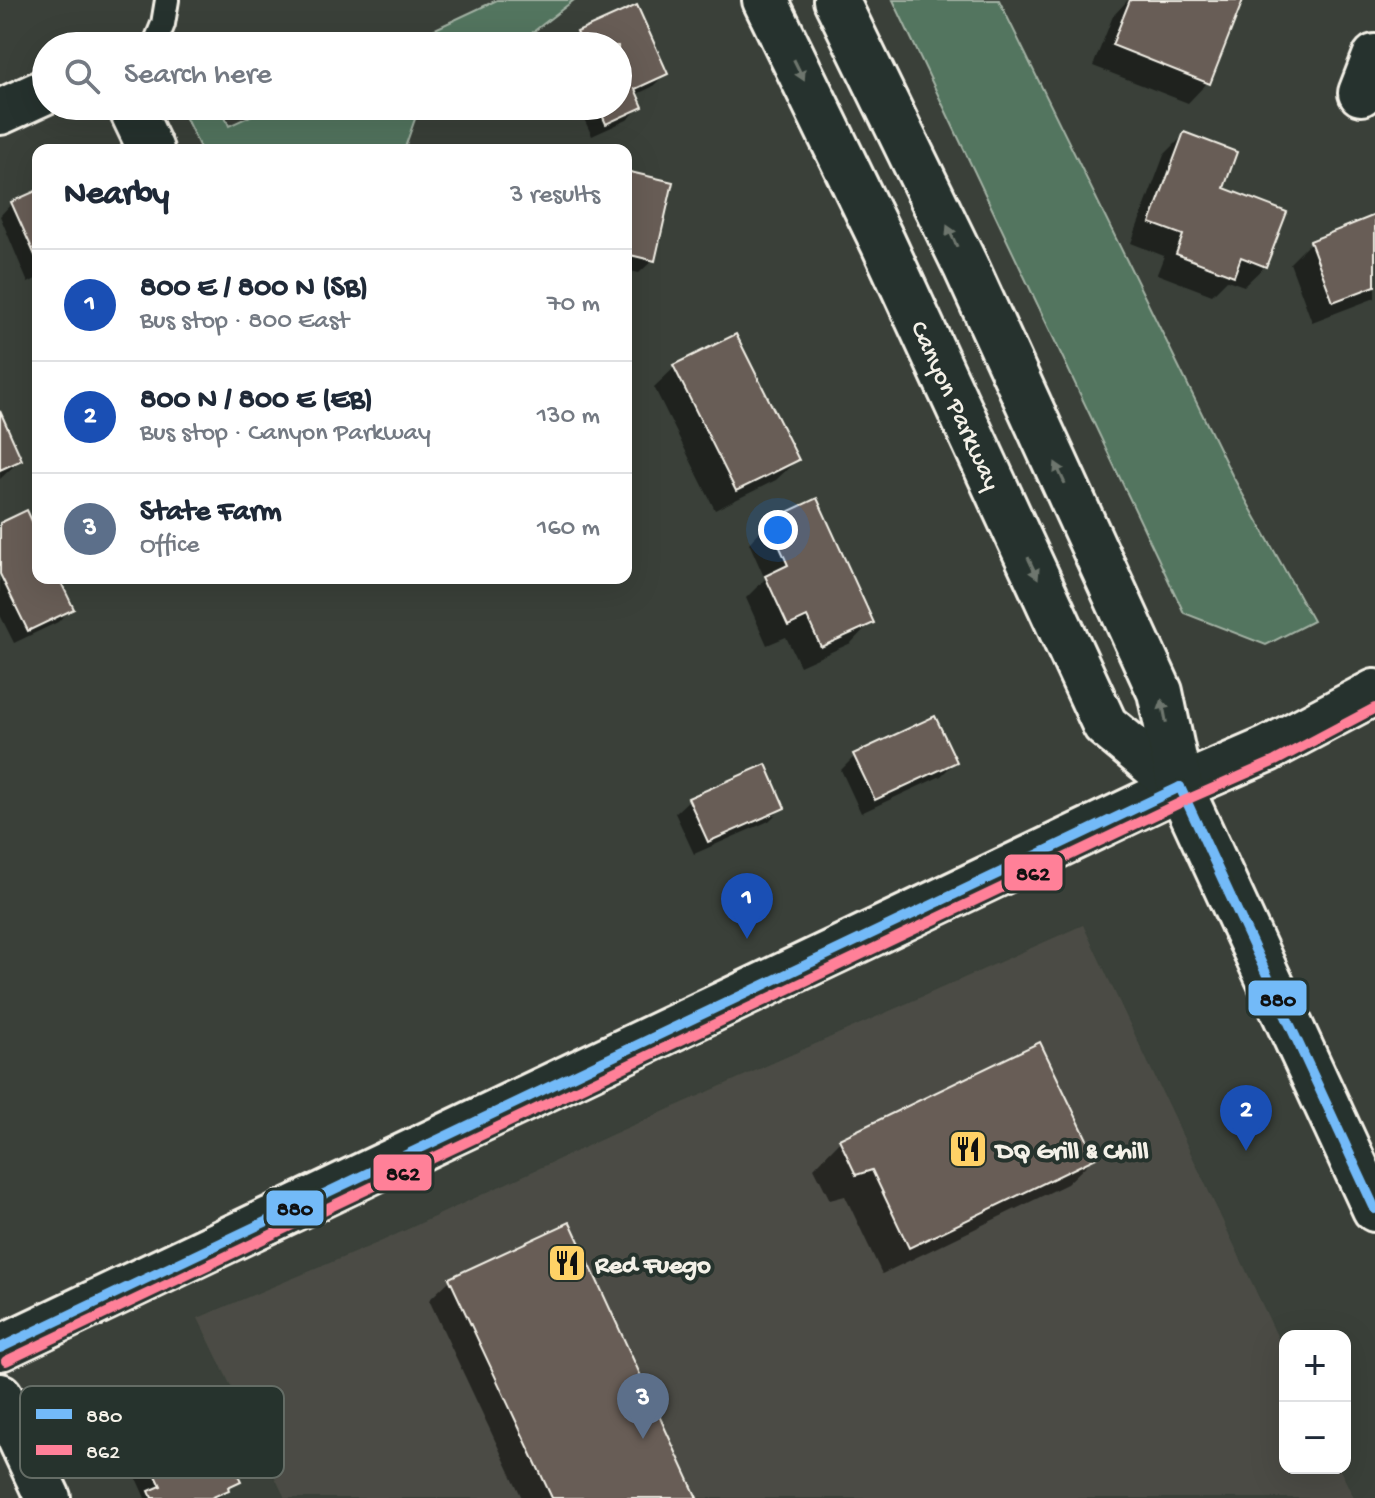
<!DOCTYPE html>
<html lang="en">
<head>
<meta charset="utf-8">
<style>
  :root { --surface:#fff; --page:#f2f2f3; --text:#1f2937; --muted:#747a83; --line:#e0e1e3; --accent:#84754c }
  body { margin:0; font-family:"Gochi Hand",sans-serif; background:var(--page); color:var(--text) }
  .controls { position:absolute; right:24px; bottom:24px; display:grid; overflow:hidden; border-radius:16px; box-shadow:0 8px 32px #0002 }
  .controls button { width:72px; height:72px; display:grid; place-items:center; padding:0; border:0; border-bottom:2px solid var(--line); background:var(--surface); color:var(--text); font:40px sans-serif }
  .you { position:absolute; left:778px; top:530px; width:28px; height:28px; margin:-20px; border:6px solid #fff; border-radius:50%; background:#1a73e8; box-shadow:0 0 0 12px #1a73e833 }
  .badge { display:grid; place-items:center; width:52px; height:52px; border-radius:50%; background:var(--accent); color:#fff; font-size:26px; font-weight:700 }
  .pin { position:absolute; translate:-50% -66px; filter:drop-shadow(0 2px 4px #0008) }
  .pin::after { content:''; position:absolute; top:42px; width:28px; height:24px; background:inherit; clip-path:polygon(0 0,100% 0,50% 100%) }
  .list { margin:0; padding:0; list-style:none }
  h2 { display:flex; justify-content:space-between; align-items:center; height:104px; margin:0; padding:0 32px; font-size:34px }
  h2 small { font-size:26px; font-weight:400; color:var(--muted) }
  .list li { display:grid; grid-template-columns:52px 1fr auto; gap:24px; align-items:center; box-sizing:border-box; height:112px; padding:0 32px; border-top:2px solid var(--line) }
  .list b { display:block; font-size:30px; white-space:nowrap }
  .list p { margin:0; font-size:26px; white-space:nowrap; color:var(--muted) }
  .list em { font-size:26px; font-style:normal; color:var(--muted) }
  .icon { flex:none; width:44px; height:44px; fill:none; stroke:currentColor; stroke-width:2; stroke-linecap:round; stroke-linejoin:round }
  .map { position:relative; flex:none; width:1375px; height:1498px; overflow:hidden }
  .search { position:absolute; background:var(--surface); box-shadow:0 8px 32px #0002; left:32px; top:32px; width:600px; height:88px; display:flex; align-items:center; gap:20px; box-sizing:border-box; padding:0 28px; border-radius:44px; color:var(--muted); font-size:30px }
  .panel { position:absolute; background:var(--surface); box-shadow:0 8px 32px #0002; left:32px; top:144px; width:600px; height:440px; border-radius:16px }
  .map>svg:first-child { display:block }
</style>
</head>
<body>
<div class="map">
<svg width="1375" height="1498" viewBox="0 0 1375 1498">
  <rect width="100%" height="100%" fill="#3a4039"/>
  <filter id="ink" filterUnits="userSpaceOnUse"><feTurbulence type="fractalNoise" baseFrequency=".0125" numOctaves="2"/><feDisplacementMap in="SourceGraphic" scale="16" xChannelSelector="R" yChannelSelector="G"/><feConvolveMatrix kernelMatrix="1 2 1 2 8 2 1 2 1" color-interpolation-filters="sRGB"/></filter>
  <g filter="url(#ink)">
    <!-- built -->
    <path fill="#4b4c45" d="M1083,925l202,428v115h54l15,30h-1069l-87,-180 182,-76 231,-107z"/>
    <!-- green -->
    <g fill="#52745f" stroke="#a3b2a4" stroke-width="2">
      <path d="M497,0h77l-59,46h-116z"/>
      <path d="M893,0h106l233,475 81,146 -47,24 -82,-32z"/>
      <path d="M180,106h40l9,20 43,-20h154l-11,13 -11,31h-203z"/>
    </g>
    <!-- shadow -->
    <g fill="#0007">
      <path d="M1128,0h113l-33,82 -20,21 -95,-37 20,-50z"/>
      <path d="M636,7l30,66 -14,14 -17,8 6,11 -14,14 -35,16 -14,-30h40v-60h-52l12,-12z"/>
      <path d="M1185,134l36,55 44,77 -21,20 -17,-6 -15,15 -55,-21 7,-18 -33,-13 33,-88z"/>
      <path d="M626,173l27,87 -14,13 -13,-3z"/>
      <path d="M38,192v86l-10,5 -28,-67 12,-13z"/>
      <path d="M1375,218v80l-63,24 -22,-59 21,-21z"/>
      <path d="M675,367l122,93 -21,20 -61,30 -61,-123z"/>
      <path d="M0,416l20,44 -20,19z"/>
      <path d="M769,522l102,100 -20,21 -51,23 -14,-29 -19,8 -21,-47 19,-19 -16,-36z"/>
      <path d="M0,525l38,14v39h19l14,30 -13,14 -44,21 -14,-28z"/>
      <path d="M855,756l100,6 -14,14 -80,37 -20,-43z"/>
      <path d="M689,800l93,8 -13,13 -75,33 -19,-41z"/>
      <path d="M840,1141l254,17 -27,26 -185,90 -37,-78 -15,4 -16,-32z"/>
      <path d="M450,1280l245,218h-173l-93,-198z"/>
      <path d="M127,1415l54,10 34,38 23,17 -20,18h-73l-31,-69z"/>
    </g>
    <!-- building -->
    <g fill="#685d56" stroke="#f4f1e8" stroke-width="2">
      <path d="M1130,0h113l-33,84 -98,-39z"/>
      <path d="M637,5l31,69 -33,15 8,18 -37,17 -8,-18h20v-60h-35l-6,-14z"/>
      <path d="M1184,132l53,20 -13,36 63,24 -21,55 -25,-10 -7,19 -58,-22 7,-19 -33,-12z"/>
      <path d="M626,171l47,11 -18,79 -29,-7z"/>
      <path d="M38,190v72l-27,-60z"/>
      <path d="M1375,215v71l-42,16 -23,-61z"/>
      <path d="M736,334l63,126 -63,31 -63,-126z"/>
      <path d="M0,411l22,49 -22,10z"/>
      <path d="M817,498l57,125 -53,24 -14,-30 -19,9 -23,-50 23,-11 -20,-44z"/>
      <path d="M27,510l11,24v44h21l15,31 -46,22 -28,-57v-51z"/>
      <path d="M935,716l22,46 -82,38 -22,-46z"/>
      <path d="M766,764l19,44 -77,34 -20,-44z"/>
      <path d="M1040,1042l56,116 -187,90 -37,-78 -16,5 -17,-36z"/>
      <path d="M570,1222l127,276h-145l-103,-220z"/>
      <path d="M169,1393l13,29 10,-5 4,7 2,-1 18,38 12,-6 13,26 -13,6 1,3 -18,8h-59l-3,-7 12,-5 -35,-73z"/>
    </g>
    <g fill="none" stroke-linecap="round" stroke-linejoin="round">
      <!-- service casing -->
      <g stroke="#f4f1e8" stroke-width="28">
        <path id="service" d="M154,46l9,-22 4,-24"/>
      </g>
      <!-- minor casing -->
      <g stroke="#f4f1e8" stroke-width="50">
        <g id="minor">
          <path d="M1361,93l14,-36"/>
          <path d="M130,106l21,44"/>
          <path d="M0,112l46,-21"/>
          <path d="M0,1396l48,102"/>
        </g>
      </g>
      <!-- secondary casing -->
      <g stroke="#f4f1e8" stroke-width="50">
        <path id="secondary" d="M0,1348l1180,-561 88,-38 107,-57"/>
      </g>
      <!-- trunk casing -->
      <g stroke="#f4f1e8" stroke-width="50">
        <g id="trunk">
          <path id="s1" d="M765,0l118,243 222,482 75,62"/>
          <path d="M836,0l130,267 194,425 20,95 195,422"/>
        </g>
      </g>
      <!-- service -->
      <use href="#service" stroke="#26332d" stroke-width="22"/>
      <!-- minor -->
      <use href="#minor" stroke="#26332d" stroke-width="44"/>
      <!-- secondary -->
      <use href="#secondary" stroke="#26332d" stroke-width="44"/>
      <!-- trunk -->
      <use href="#trunk" stroke="#26332d" stroke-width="44"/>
      <!-- bus-1 casing -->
      <g stroke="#26332d" stroke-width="16">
        <g id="bus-1">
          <path d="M1180,787l195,422"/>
          <path d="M0,1348l1180,-561"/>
        </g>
      </g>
      <!-- bus-2 casing -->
      <g stroke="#26332d" stroke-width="16">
        <path id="bus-2" d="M6,1361l1180,-561 89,-39 100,-53"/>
      </g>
      <!-- bus-1 -->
      <use href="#bus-1" stroke="#73baf8" stroke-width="10"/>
      <!-- bus-2 -->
      <use href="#bus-2" stroke="#ff8098" stroke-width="10"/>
    </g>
    <!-- one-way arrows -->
    <defs><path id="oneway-solid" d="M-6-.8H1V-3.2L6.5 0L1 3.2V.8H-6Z" transform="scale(2)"/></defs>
    <g fill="#6e766e">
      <use href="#oneway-solid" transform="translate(799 70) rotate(64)"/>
      <use href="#oneway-solid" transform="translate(952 236) rotate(-115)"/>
      <use href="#oneway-solid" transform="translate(1060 473) rotate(-115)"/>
      <use href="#oneway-solid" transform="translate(1033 568) rotate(65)"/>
      <use href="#oneway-solid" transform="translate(1164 711) rotate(-101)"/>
    </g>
  </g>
  <!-- icons -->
  <defs>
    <g id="restaurant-square" transform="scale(2)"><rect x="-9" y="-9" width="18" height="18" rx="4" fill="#ffd166" stroke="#26332d"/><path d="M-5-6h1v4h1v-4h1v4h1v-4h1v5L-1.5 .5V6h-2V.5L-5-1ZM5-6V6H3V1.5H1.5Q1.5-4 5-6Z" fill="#111"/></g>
  </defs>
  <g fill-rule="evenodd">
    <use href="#restaurant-square" x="968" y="1149"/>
    <use href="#restaurant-square" x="567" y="1263"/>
  </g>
  <g text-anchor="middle" stroke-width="8" stroke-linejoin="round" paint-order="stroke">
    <!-- street labels -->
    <g font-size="26" fill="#f4f1e8" stroke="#26332d">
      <text dy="9" stroke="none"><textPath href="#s1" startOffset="448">Canyon Parkway</textPath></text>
    </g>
    <!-- poi labels -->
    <g font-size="26" font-weight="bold" fill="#f4f1e8" stroke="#26332d" text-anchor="start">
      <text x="996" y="1158">DQ Grill &amp; Chill</text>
      <text x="595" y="1272">Red Fuego</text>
    </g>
  </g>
  <!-- legend -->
  <rect x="20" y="1386" width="264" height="92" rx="12" fill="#26332d" stroke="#646c65" stroke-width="2"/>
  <rect x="36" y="1409" width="36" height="10" fill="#73baf8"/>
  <rect x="36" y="1445" width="36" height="10" fill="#ff8098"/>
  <g font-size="22" fill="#f4f1e8">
    <text x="86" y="1422">880</text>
    <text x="86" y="1458">862</text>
  </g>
  <g stroke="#26332d" stroke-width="3">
    <rect x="1003" y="853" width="61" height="39" rx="8" fill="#ff8098"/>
    <rect x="1247" y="979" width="61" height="38" rx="8" fill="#73baf8"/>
    <rect x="372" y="1153" width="61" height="39" rx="8" fill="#ff8098"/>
    <rect x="265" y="1189" width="60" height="38" rx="8" fill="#73baf8"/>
  </g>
  <g font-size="22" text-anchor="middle" font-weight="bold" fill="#111">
    <text x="1033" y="880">862</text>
    <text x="1278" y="1006">880</text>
    <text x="403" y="1180">862</text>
    <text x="295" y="1215">880</text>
  </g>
</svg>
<div class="controls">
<button>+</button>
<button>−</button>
</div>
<div class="you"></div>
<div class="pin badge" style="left:747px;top:939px;background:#1a4fb4">1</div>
<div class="pin badge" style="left:1246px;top:1151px;background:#1a4fb4">2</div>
<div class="pin badge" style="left:643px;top:1439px;background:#5c6f8a">3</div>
<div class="search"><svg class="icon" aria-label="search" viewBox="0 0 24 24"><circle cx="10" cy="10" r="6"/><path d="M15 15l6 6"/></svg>Search here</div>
<section class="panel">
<h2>Nearby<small>3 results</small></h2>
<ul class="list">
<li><span class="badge" style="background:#1a4fb4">1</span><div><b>800 E / 800 N (SB)</b><p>Bus stop · 800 East</p></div><em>70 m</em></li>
<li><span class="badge" style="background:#1a4fb4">2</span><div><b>800 N / 800 E (EB)</b><p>Bus stop · Canyon Parkway</p></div><em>130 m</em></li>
<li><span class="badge" style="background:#5c6f8a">3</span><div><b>State Farm</b><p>Office</p></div><em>160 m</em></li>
</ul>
</section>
</div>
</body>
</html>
